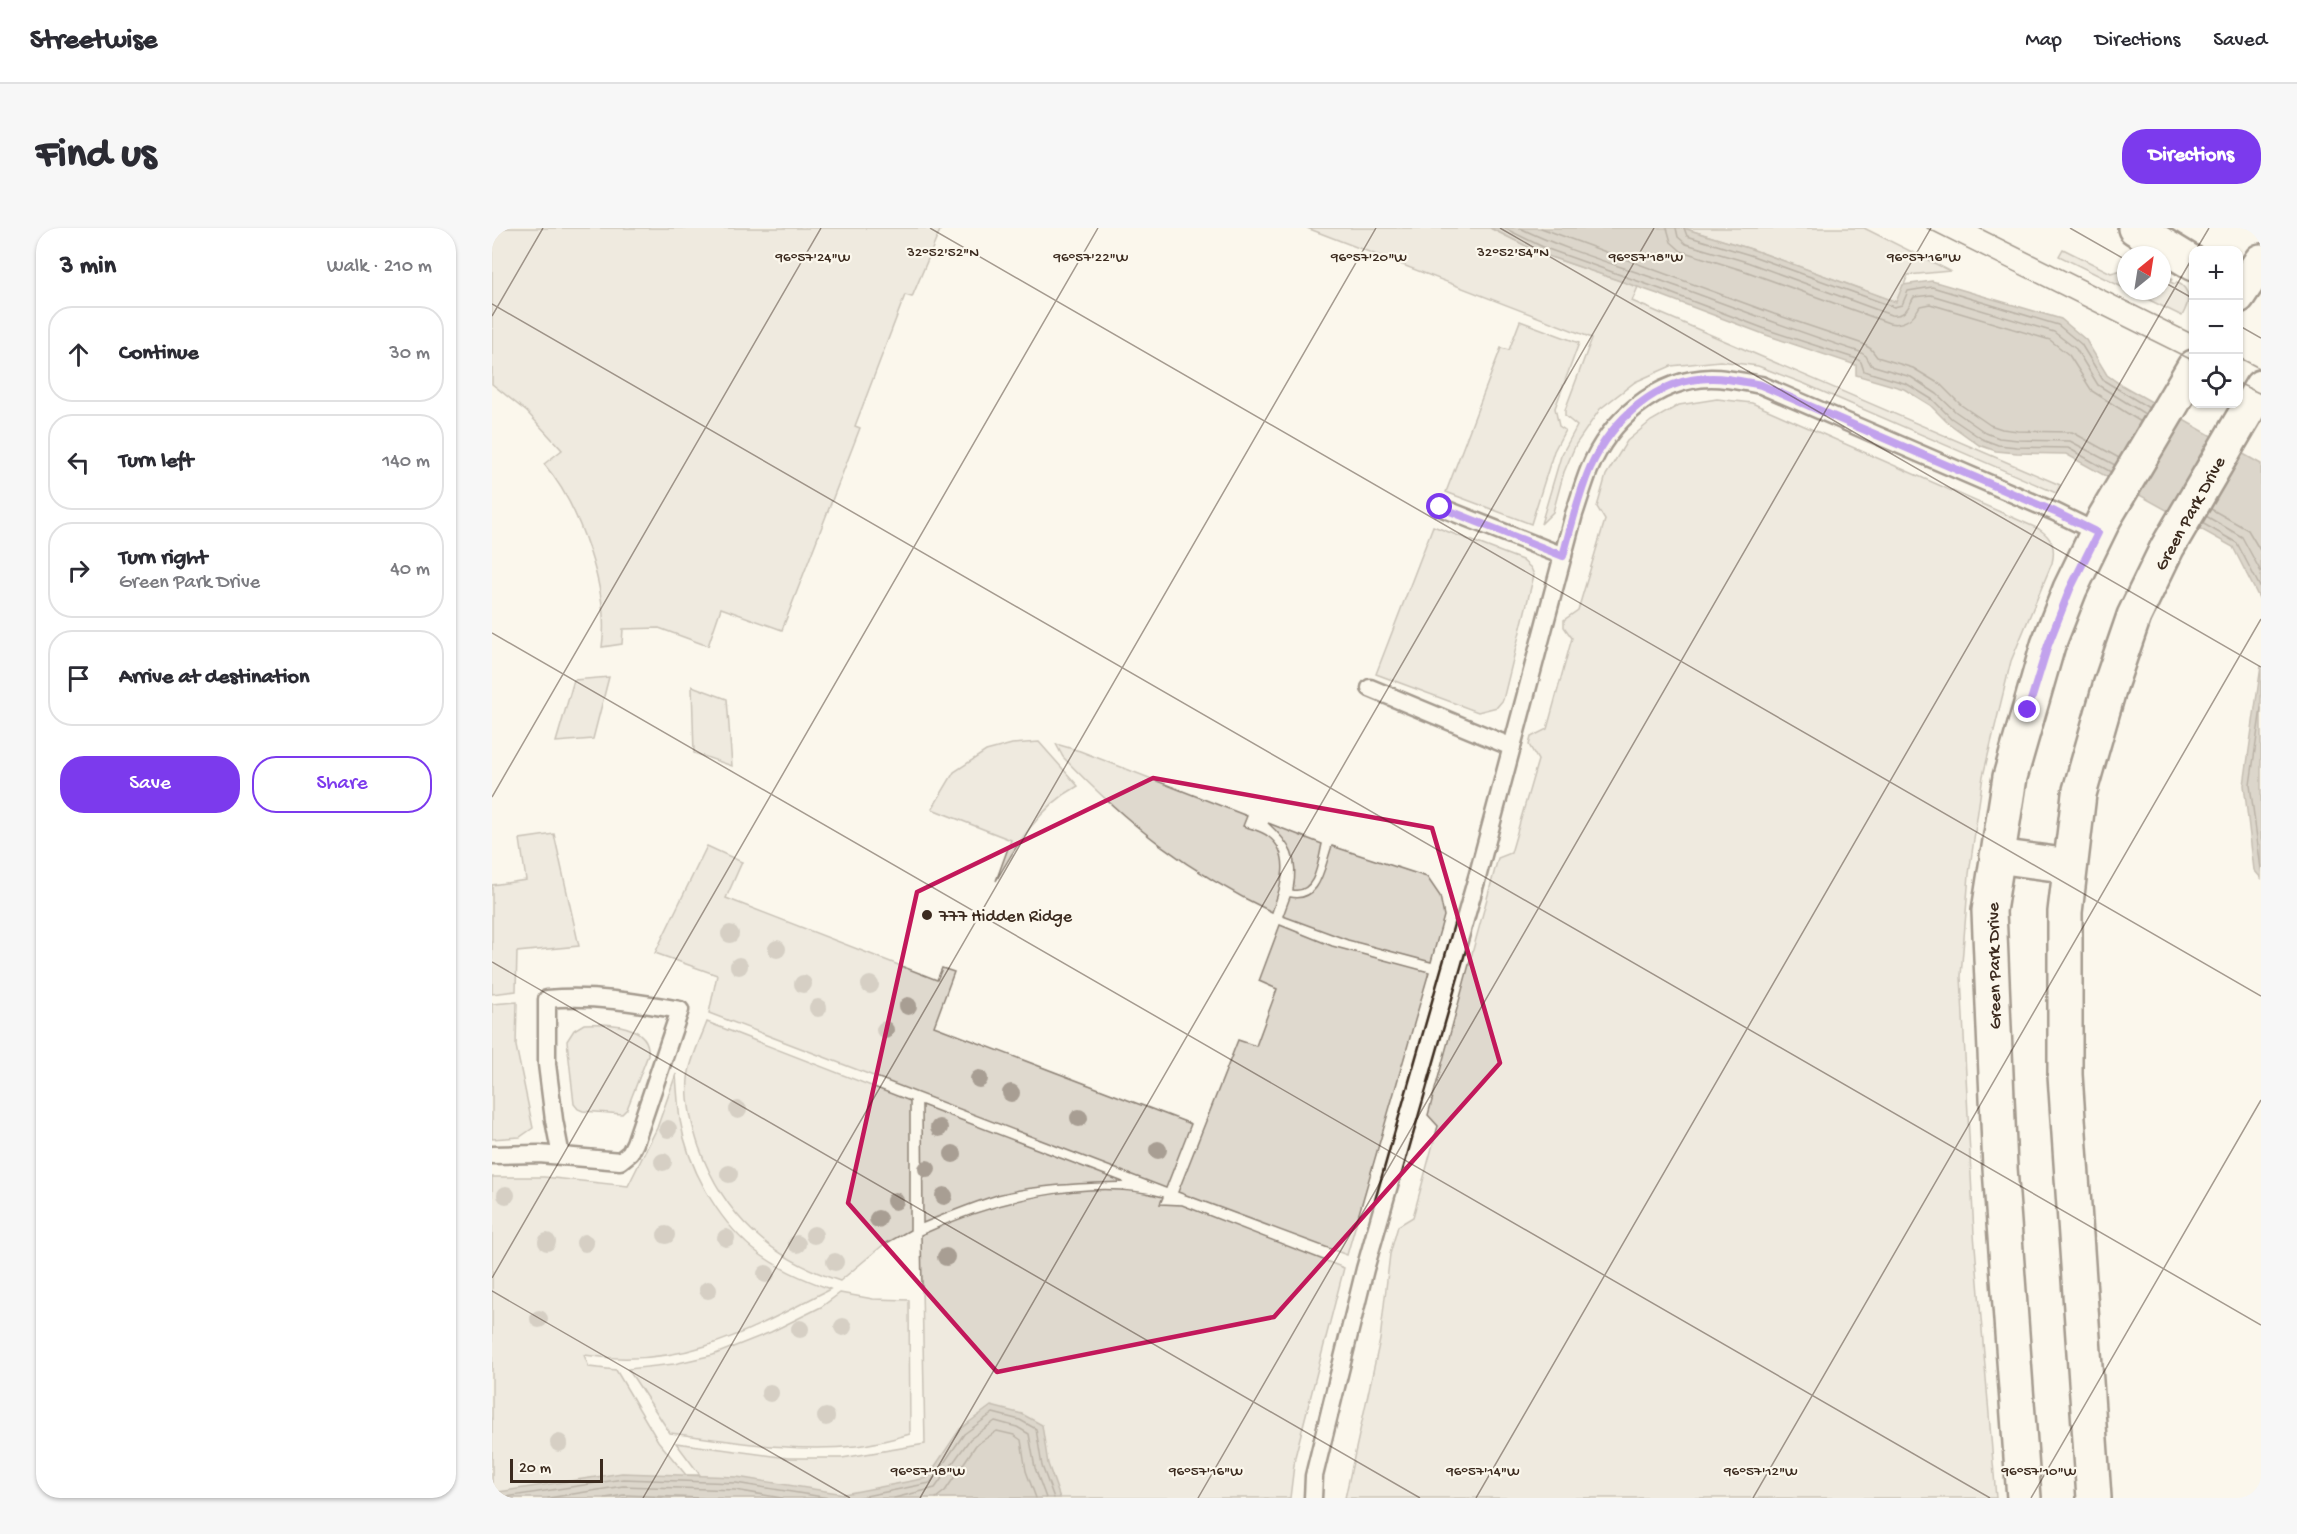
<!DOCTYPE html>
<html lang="en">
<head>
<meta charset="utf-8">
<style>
  :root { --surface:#fff; --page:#f7f7f7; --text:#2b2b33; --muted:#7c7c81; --line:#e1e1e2; --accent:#7c3aed }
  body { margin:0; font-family:"Gochi Hand",sans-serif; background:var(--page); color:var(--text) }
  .controls { position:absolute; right:18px; top:18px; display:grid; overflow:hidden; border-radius:12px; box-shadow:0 2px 4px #0004 }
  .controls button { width:54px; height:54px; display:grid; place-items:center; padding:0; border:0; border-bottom:2px solid var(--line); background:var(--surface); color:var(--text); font:30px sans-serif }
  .compass { position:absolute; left:1625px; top:18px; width:54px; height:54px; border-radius:50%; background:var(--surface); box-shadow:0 2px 4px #0004; rotate:30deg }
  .scale { position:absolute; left:18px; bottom:15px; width:93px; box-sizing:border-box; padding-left:6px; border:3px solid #3b2a1e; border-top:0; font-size:16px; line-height:21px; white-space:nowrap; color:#3b2a1e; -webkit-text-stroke:4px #fbf7ec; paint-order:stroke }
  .stop { position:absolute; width:18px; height:18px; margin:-14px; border:4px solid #7c3aed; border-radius:50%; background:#fff }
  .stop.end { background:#7c3aed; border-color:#fff; box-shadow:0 2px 6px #0008 }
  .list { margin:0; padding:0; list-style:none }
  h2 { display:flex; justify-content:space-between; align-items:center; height:78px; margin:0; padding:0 24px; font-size:26px }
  h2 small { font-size:20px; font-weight:400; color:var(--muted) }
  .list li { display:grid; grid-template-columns:39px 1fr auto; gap:18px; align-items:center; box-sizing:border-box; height:96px; margin:0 12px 12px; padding:0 12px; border:2px solid var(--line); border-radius:24px }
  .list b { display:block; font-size:22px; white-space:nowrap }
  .list p { margin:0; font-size:20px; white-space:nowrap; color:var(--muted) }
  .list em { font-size:20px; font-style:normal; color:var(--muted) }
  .actions { display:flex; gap:12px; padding:18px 24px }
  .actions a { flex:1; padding:14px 0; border:2px solid var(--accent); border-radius:24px; text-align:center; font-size:21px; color:var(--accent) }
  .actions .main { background:var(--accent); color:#fff }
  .icon { flex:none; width:33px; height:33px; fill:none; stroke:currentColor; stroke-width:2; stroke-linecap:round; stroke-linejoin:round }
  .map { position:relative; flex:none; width:1769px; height:1270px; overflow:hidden; border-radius:24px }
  header { display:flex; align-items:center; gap:36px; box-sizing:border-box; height:84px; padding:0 30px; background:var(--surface); border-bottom:2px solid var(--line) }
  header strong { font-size:28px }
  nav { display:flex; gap:33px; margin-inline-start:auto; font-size:21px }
  .intro { display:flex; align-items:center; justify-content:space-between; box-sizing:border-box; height:144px; padding:0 36px }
  h1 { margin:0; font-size:42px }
  .button { padding:15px 27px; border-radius:24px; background:var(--accent); color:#fff; font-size:21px; font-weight:700 }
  main { display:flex; gap:36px; padding:0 36px }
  aside { flex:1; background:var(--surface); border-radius:24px; box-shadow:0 2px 4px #0004 }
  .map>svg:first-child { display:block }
</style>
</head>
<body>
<header>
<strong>Streetwise</strong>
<nav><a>Map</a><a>Directions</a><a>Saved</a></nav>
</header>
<div class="intro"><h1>Find us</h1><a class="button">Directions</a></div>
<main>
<aside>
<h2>3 min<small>Walk · 210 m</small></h2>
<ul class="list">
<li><svg class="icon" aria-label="ahead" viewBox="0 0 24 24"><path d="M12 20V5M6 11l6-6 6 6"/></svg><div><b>Continue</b></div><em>30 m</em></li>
<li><svg class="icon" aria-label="left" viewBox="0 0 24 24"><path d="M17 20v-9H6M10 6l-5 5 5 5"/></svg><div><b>Turn left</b></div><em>140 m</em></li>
<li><svg class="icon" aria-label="right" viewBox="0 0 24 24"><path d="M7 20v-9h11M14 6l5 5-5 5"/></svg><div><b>Turn right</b><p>Green Park Drive</p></div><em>40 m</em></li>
<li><svg class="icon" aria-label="arrive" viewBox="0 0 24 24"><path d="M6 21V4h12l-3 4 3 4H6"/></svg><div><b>Arrive at destination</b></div></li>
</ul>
<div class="actions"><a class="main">Save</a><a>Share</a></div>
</aside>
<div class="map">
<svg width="1769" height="1270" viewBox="0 0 1769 1270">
  <rect width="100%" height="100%" fill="#fbf7ec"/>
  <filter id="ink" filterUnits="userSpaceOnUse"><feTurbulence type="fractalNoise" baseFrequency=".0167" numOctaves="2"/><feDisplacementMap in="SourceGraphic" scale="12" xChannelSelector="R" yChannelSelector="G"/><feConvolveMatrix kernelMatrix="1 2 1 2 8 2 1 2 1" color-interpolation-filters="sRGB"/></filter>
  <g filter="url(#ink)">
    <!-- green -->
    <g fill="#dfd9ce" stroke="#8d8276" stroke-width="1.5">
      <path d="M0,0h449l-29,69 -7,-2 -50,131 5,2 -78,202 -61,-22 -13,38 -49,-18 -36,1 -1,15 -20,3c8,-54 -22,-141 -58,-183l18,-14 -35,-38 -35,-28z"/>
      <path d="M815,0h183l52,26 96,33 -6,14 428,184 -4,8 -251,-109 -47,-18 -38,-5 -49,5 -36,16 -35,27 -24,35 -12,28 -11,40 -12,12 20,-68 16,-30 -12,-10v-6l27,-72z"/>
      <path d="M1191,0h181l86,43 -42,4 -11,27 -146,-53z"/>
      <path d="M1571,21l48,24 15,-4v20l-67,-33z"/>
      <path d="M1670,46l10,5 -2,3 5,2 2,-2c16,9 12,21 5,34l-51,-25h31z"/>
      <path d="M1028,93l59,22 -24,65 4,18 6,4 -11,21 -23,73 -85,-32 55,-144 8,2z"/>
      <path d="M1225,171l35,4 287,126c13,9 17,18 13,34l-41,98 -28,115 -14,98 -8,102 13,258 22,264h-651l35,-158 10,-86 8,-28 15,-9 25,-91 -10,-11 70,-257 13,-5 27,-93 -9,-15 2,-8 16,-8 25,-91 -8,-11v-7l14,-10 27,-90 -8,-13 9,-32 21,-34 24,-20 28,-16z"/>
      <path d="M941,298l89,34 9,8 3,7 -31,125 -6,7 -19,5 -102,-38z"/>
      <path d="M117,449l-16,62 -37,3 18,-62z"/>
      <path d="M200,458l35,13 5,67 -38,-13z"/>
      <path d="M547,514l39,44c-39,21 -61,58 -82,95l15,-41 -79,-31 22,-37 32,-21 26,-7z"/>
      <path d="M564,516l24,7 167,65 -4,10c8,3 19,5 26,11 24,19 11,51 3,75 -84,-40 -145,-88 -209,-155z"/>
      <path d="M776,595l54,21c-4,16 -6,50 -29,46 6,-32 -2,-46 -25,-67z"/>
      <path d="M62,606l25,112 -62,6 -1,39 -24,3v-109l34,-5 -6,-41z"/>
      <path d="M215,618l35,16 -16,36 211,82 5,-12 12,4 -20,54 257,98 -25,64 -457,-175 8,-38 -62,-22z"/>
      <path d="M840,618l95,31 13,19 4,20 -13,46 -83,-22 -65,-24 7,-19c31,6 34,-29 42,-51z"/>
      <path d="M788,697l52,21 97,26 -82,283 -169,-63 60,-152 18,6 21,-57 -18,-8z"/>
      <path d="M25,774l-1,44 17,82 -13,9 -28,2v-135z"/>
      <path d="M215,794l203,79v129l-27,15 -43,36c-70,-23 -116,-65 -141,-134 -7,-21 -13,-46 -11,-68 1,-17 13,-41 19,-57z"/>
      <path d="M92,796c23,-1 68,0 64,31l-21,54 -5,5 -39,-3 -5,-2 -4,-5 -7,-63 7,-11z"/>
      <path d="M184,846c1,15 2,31 4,46 8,47 36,98 73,129 23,19 50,30 77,40 -83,43 -148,81 -246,66l5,12 27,3 42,71 28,34h14l-24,-32 112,15h54l83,-14 -4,-209c68,-32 168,-59 242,-38l-3,7 22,1 162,63 -49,189 -5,41h-798v-321h52l84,9 29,-58z"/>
      <path d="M430,877l201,77c-42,2 -84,2 -126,13 -25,8 -50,18 -74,28z"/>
      <path d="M348,1065l33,6 36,1 1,134c-17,5 -36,10 -54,12 -62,7 -124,-5 -186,-13l-42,-64 46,-5 39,-9 58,-23 50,-25z"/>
    </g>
    <!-- water -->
    <g fill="#b6aea2" stroke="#85796d" stroke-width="1.5">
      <path d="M998,0h193l68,21 145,53 7,-17 29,-4 129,38 25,21 21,35 13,9 141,80v138l-28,-55 -167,-93 -49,-1 -21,-2 -17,-6 -32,-23 -17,-17 -26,-16 -48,-14v-10l-90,-30 -108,-41 -116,-40z"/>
      <path d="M1769,438v212l-7,-8 -10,-85z"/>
      <path d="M499,1178l31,8 20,11 6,39 12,34h-568v-5l130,-20 115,4 107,17 83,-16 33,-49z"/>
    </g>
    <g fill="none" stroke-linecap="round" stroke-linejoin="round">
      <!-- shore -->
      <g stroke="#6c5f53" stroke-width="1.5">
        <path d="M1012,0l41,20 115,41 108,41 89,29 4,3 3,9 43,13 26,16 18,18 31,21 16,6 19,2 51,1 43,24"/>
        <path d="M1028,0c45,22 94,36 142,53 66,24 131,49 198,71l6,4 5,9 40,12 26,17 19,18 30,21 13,5 19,2 52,1 45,24"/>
        <path d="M1049,0l233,86 89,30 8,5 6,8 36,11 28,17 20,20 29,20 12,4 16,2 54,1 47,26"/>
        <path d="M1175,0l4,14 10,9 64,20 144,52c15,3 24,-4 31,-17l10,-2 120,36 19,15 23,36 49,31"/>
        <path d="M1184,0l2,9 8,7 61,18 144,53c15,2 17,-8 23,-18l17,-2 123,37 22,17 22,36 47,29"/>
        <path d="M1192,0l3,8 63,19 144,52 8,-2 6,-14 24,-4 126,38 23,19 22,36 46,28"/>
        <path d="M1719,281l37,21 13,22"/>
        <path d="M1714,288l36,21 19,35"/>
        <path d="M1710,295l35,20 24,46"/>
        <path d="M1769,480l-11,77 11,84"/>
        <path d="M8,1270l123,-19 113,4 93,15"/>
        <path d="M56,1270l75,-12 112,4 47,8"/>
        <path d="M113,1270l19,-3 78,3"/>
        <path d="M364,1270l74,-15 34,-49 29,-21 27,7 16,9 6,37 12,32"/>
        <path d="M402,1270l41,-10 35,-49 25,-18 22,6 12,7 6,34 11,30"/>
        <path d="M444,1270l9,-7 31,-46 21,-14 17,4 7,5 5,31 10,27"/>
      </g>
      <!-- service casing -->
      <g stroke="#3b2a1e" stroke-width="21">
        <g id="service">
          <path d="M948,279l123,49"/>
          <path d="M878,460l142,59"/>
          <path d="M0,927l47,-1 81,7 10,-8 5,-10 45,-133c-45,-8 -87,-15 -133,-11v65l7,56 7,36"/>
          <path d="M821,1270l1,-22 51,-207 113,-395 96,-360c5,-14 9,-29 15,-44 20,-49 67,-91 122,-92 17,0 34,4 50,7l294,127 43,21"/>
        </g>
      </g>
      <!-- tertiary casing -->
      <g stroke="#3b2a1e" stroke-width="38">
        <g id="tertiary">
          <path d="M1643,0l59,36"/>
          <path d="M1746,68l23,-35"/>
          <path d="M1505,628l73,10"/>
          <path d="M1532,1270l-24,-330 -11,-257 21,-134 38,-132 22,-56 35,-72 89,-150"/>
          <path d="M1602,1270l-29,-423v-163l14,-118 31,-108 24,-70 33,-68 94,-161"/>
        </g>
      </g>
      <!-- service -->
      <use href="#service" stroke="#fbf7ec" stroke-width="16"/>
      <!-- tertiary -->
      <use href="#tertiary" stroke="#fbf7ec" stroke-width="33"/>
      <!-- tram -->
      <g stroke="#3b2a1e" stroke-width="1.5">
        <path d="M1435,0l267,133"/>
        <path d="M1487,0l215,107"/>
        <path d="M1746,129l23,12"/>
        <path d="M1746,155l23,11"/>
      </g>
    </g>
    <!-- trees -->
    <g fill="#a89e93">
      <circle cx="238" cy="706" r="9"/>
      <circle cx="285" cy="721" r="9"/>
      <circle cx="247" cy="738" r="9"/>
      <circle cx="311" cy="756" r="9"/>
      <circle cx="378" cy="757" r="9"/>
      <circle cx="416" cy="778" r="9"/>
      <circle cx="326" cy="780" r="9"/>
      <circle cx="393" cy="802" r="9"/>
      <circle cx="487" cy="851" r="9"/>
      <circle cx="519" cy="865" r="9"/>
      <circle cx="246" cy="882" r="9"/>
      <circle cx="587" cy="890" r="9"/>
      <circle cx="447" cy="900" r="9"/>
      <circle cx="176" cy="901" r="9"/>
      <circle cx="666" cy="922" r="9"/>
      <circle cx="461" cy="926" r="9"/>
      <circle cx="171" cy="934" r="9"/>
      <circle cx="435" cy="941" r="9"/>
      <circle cx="237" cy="946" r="9"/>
      <circle cx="14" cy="967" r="9"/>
      <circle cx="452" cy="968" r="9"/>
      <circle cx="403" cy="973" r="9"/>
      <circle cx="386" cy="991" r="9"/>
      <circle cx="174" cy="1007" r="9"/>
      <circle cx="322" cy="1007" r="9"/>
      <circle cx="234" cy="1010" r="9"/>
      <circle cx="55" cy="1014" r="9"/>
      <circle cx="93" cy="1015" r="9"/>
      <circle cx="305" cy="1016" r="9"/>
      <circle cx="454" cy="1029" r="9"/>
      <circle cx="343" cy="1034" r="9"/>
      <circle cx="274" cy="1046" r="9"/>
      <circle cx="216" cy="1062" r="9"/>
      <circle cx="47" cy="1091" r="9"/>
      <circle cx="351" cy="1099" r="9"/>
      <circle cx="308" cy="1101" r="9"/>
      <circle cx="278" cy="1165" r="9"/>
      <circle cx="334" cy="1189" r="9"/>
      <circle cx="67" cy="1215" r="9"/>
    </g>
  </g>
  <g fill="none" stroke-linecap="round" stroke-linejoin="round" filter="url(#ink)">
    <!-- route -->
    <path stroke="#7c3aed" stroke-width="8" d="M948,279l123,49c8,-29 15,-60 27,-88 22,-48 66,-90 122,-90 17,0 33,4 49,7l294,127 43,21 -28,56 -22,56 -20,65"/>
  </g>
  <!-- marked area -->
  <path d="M0 0H1769V1270H0ZM661,550l279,50 68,235 -226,254 -277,55 -149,-169 69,-311z" fill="#fbf7ec" fill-opacity=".55" fill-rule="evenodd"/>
  <path fill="none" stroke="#c2185b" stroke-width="4.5" stroke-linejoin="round" d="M661,550l279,50 68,235 -226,254 -277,55 -149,-169 69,-311z"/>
  <!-- ticks -->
  <path fill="none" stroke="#3b2a1e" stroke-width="1.5" stroke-opacity="0.45" d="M438,0l1331,768M1008,0l761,439M1578,0l56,32M1704,22l13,-22M1670,53l32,18M0,76l1769,1021M0,88l51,-88M1746,97l23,13M0,405l1498,865M0,569l329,-569M0,734l928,536M0,1050l606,-1050M0,1063l358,207M151,1270l733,-1270M428,1270l734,-1270M706,1270l733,-1270M984,1270l718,-1243M1261,1270l508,-879M1539,1270l230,-398"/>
  <!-- markers -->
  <circle fill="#3b2a1e" stroke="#fbf7ec" stroke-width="2" cx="435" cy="687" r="6"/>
  <g text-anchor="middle" stroke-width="4.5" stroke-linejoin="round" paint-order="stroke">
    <!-- street labels -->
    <g font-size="18" fill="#3b2a1e" stroke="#fbf7ec">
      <text transform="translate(1697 285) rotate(-61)" y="6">Green Park Drive</text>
      <text transform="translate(1501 738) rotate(-91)" y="6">Green Park Drive</text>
    </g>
    <!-- poi labels -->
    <g font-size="18" fill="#3b2a1e" stroke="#fbf7ec" text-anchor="start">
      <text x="447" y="693">777 Hidden Ridge</text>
    </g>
  </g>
  <g font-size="15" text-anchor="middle" fill="#3b2a1e" stroke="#fbf7ec" stroke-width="4.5" stroke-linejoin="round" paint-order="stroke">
    <text x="451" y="28">32°52'52"N</text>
    <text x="1021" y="28">32°52'54"N</text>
    <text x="321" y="33">96°57'24"W</text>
    <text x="599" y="33">96°57'22"W</text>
    <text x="877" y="33">96°57'20"W</text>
    <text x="1154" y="33">96°57'18"W</text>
    <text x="1432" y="33">96°57'16"W</text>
    <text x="436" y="1247">96°57'18"W</text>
    <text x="714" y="1247">96°57'16"W</text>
    <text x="991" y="1247">96°57'14"W</text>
    <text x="1269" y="1247">96°57'12"W</text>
    <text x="1547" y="1247">96°57'10"W</text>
  </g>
</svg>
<div class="controls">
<button>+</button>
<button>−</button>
<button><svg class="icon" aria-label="locate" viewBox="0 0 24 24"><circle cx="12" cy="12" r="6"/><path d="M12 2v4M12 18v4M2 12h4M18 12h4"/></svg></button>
</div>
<svg class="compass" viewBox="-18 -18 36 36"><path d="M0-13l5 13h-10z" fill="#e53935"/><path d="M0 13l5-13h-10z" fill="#7c7c81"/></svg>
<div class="scale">20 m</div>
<div class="stop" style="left:948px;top:279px"></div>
<div class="stop end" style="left:1536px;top:482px"></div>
</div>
</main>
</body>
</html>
